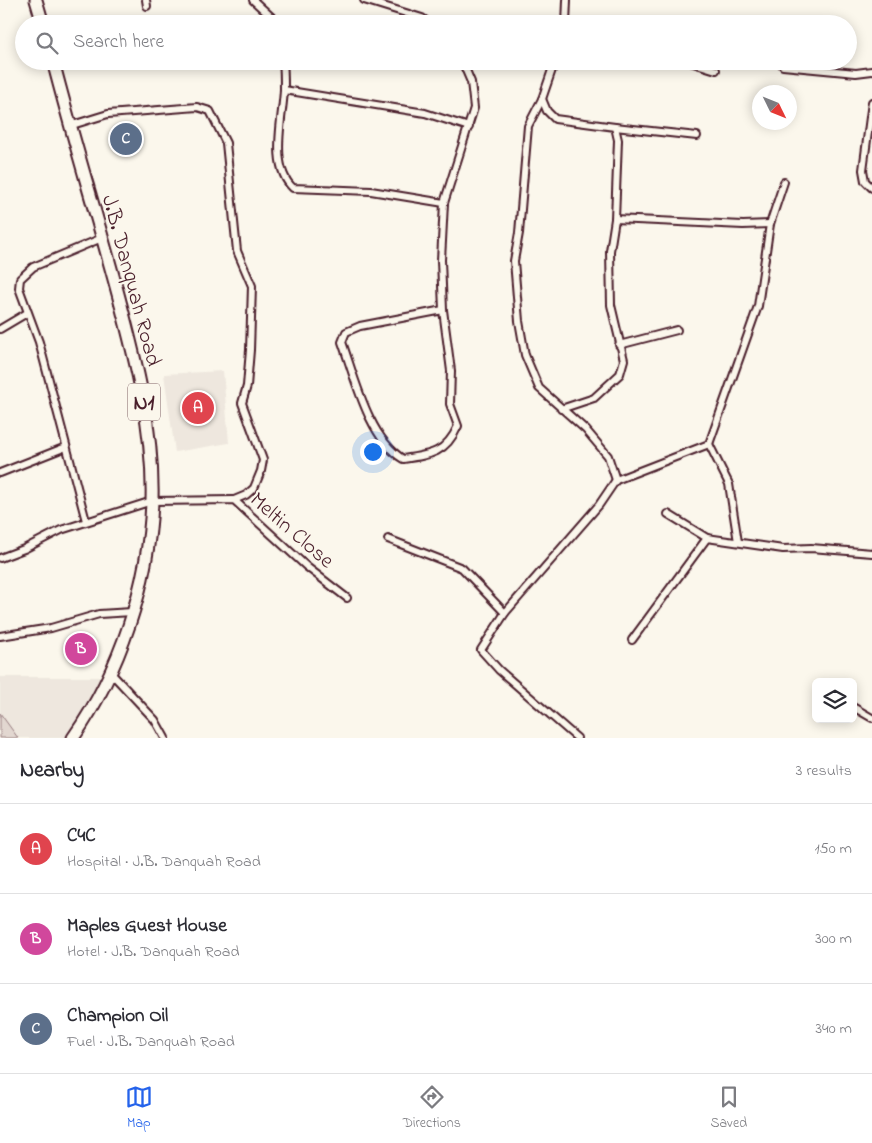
<!DOCTYPE html>
<html lang="en">
<head>
<meta charset="utf-8">
<style>
  :root { --surface:#fff; --page:#f7f7f7; --text:#2b2b33; --muted:#7c7c81; --line:#e1e1e2; --accent:#2563eb }
  body { margin:0; font-family:"Indie Flower",sans-serif; background:var(--page); color:var(--text) }
  .controls { position:absolute; right:15px; bottom:15px; display:grid; overflow:hidden; border-radius:8px; box-shadow:0 2px 12px #0003 }
  .controls button { width:45px; height:45px; display:grid; place-items:center; padding:0; border:0; border-bottom:1px solid var(--line); background:var(--surface); color:var(--text); font:25px sans-serif }
  .compass { position:absolute; left:752px; top:85px; width:45px; height:45px; border-radius:50%; background:var(--surface); box-shadow:0 2px 12px #0003; rotate:133deg }
  .you { position:absolute; left:372px; top:451px; width:18px; height:18px; margin:-12px; border:4px solid #fff; border-radius:50%; background:#1a73e8; box-shadow:0 0 0 8px #1a73e833 }
  .badge { display:grid; place-items:center; width:32px; height:32px; border-radius:50%; background:var(--accent); color:#fff; font-size:16px; font-weight:700 }
  .pin { position:absolute; translate:-50% -50%; border:2px solid #fff; box-shadow:0 1px 5px #0006 }
  .list { margin:0; padding:0; list-style:none }
  h2 { display:flex; justify-content:space-between; align-items:center; height:65px; margin:0; padding:0 20px; font-size:21px }
  h2 small { font-size:16px; font-weight:400; color:var(--muted) }
  .list li { display:grid; grid-template-columns:32px 1fr auto; gap:15px; align-items:center; box-sizing:border-box; height:90px; padding:0 20px; border-top:1px solid var(--line) }
  .list b { display:block; font-size:19px; white-space:nowrap }
  .list p { margin:0; font-size:16px; white-space:nowrap; color:var(--muted) }
  .list em { font-size:16px; font-style:normal; color:var(--muted) }
  .icon { flex:none; width:28px; height:28px; fill:none; stroke:currentColor; stroke-width:2; stroke-linecap:round; stroke-linejoin:round }
  .map { position:relative; flex:none; width:872px; height:738px; overflow:hidden }
  .search { position:absolute; background:var(--surface); box-shadow:0 2px 12px #0003; left:15px; right:15px; top:15px; height:55px; display:flex; align-items:center; gap:12px; box-sizing:border-box; padding:0 18px; border-radius:28px; color:var(--muted); font-size:19px }
  .sheet { height:335px; background:var(--surface) }
  nav { display:flex; justify-content:space-around; align-items:center; box-sizing:border-box; height:70px; border-top:1px solid var(--line); background:var(--surface); font-size:14px; color:var(--muted) }
  nav a { display:grid; justify-items:center; gap:2px }
  nav .on { color:var(--accent) }
  .map>svg:first-child { display:block }
</style>
</head>
<body>
<div class="map">
<svg width="872" height="738" viewBox="0 0 872 738">
  <rect width="100%" height="100%" fill="#fbf7ec"/>
  <filter id="ink" filterUnits="userSpaceOnUse"><feTurbulence type="fractalNoise" baseFrequency=".02" numOctaves="2"/><feDisplacementMap in="SourceGraphic" scale="10" xChannelSelector="R" yChannelSelector="G"/><feConvolveMatrix kernelMatrix="1 2 1 2 8 2 1 2 1" color-interpolation-filters="sRGB"/></filter>
  <g filter="url(#ink)">
    <!-- built -->
    <g fill="#eee7de">
      <path d="M223,371l6,72 -54,9 -11,-78z"/>
      <path d="M0,677h103l-36,61h-67z"/>
    </g>
    <!-- green -->
    <path fill="#e2d7d0" stroke="#967b7e" d="M0,713l18,25h-18z"/>
    <g fill="none" stroke-linecap="round" stroke-linejoin="round">
      <!-- street casing -->
      <g stroke="#4a1f2b" stroke-width="10">
        <g id="street">
          <path d="M146,0l1,6"/>
          <path d="M253,0l26,24"/>
          <path d="M364,0l58,18 8,6"/>
          <path d="M566,24l1,-24"/>
          <path d="M283,61c1,9 1,19 1,28 -1,29 -15,77 9,99l78,3 73,12"/>
          <path d="M555,61l-13,38 -14,27 -9,107 -5,28 5,60 6,34 14,33 47,42 22,26 8,24"/>
          <path d="M687,61l29,9"/>
          <path d="M783,66l73,7 16,-2"/>
          <path d="M284,90l141,23 44,14"/>
          <path d="M542,99l5,12 8,8 60,8 3,13 -3,79 -5,32 1,54 13,55 -4,14 -26,24 -33,11"/>
          <path d="M872,102l-9,68 2,11 7,7"/>
          <path d="M69,126l39,-12 89,-7 13,4 16,32 11,108 15,35 -2,64 -3,36 -5,17 21,57 -2,11 -7,17 -8,7 -12,5"/>
          <path d="M615,127l82,9"/>
          <path d="M615,219l128,6 27,-1"/>
          <path d="M443,310l-83,16 -14,6 -4,10c13,36 27,97 61,117 28,-4 43,-6 55,-33l-8,-22 1,-33 -8,-61 -2,-50 3,-57 30,-95 -3,-26 -9,-21"/>
          <path d="M0,329l27,-16"/>
          <path d="M619,345l58,-15"/>
          <path d="M709,444l49,-138 12,-82 14,-42"/>
          <path d="M0,473l66,-26"/>
          <path d="M668,514l39,24"/>
          <path d="M86,521l-47,-179 -20,-54 1,-9 13,-12 69,-29"/>
          <path d="M388,539l74,29 43,45"/>
          <path d="M0,558l24,-9 37,-19 91,-29 82,-1 73,67 40,31"/>
          <path d="M0,636l51,-8 48,-14 33,-2"/>
          <path d="M632,640l75,-102 76,11 28,-1 61,5"/>
          <path d="M111,673l44,47 10,18"/>
          <path d="M853,707l19,11"/>
          <path d="M577,738l-78,-68 -18,-20 24,-37 94,-108 17,-25 93,-36 20,40 9,58"/>
        </g>
      </g>
      <!-- highway casing -->
      <g stroke="#4a1f2b" stroke-width="15">
        <g id="highway">
          <path d="M36,0l7,24"/>
          <path d="M53,61c20,78 44,155 65,233 18,67 36,137 34,207 -3,83 -32,170 -79,237"/>
        </g>
      </g>
      <!-- street -->
      <use href="#street" stroke="#fbf7ec" stroke-width="6"/>
      <!-- highway -->
      <use href="#highway" stroke="#fbf7ec" stroke-width="11"/>
    </g>
  </g>
  <g text-anchor="middle" stroke-width="4.5" stroke-linejoin="round" paint-order="stroke">
    <!-- shield labels -->
    <rect fill="#fbf7ec" stroke="#7f6065" stroke-width="1" x="128" y="383.5" width="32" height="37" rx="4"/>
    <g font-size="21" font-weight="bold" fill="#4a1f2b">
      <text x="144" y="409">N1</text>
    </g>
    <!-- street labels -->
    <g font-size="22" fill="#4a1f2b" stroke="#fbf7ec">
      <text transform="translate(133 280) rotate(75)" y="8">J.B. Danquah Road</text>
      <text transform="translate(293 529) rotate(41)" y="8">Meltin Close</text>
    </g>
  </g>
</svg>
<div class="controls">
<button><svg class="icon" aria-label="layers" viewBox="0 0 24 24"><path d="M12 4l9 5-9 5-9-5zM3 14l9 5 9-5"/></svg></button>
</div>
<svg class="compass" viewBox="-18 -18 36 36"><path d="M0-13l5 13h-10z" fill="#e53935"/><path d="M0 13l5-13h-10z" fill="#7c7c81"/></svg>
<div class="you"></div>
<div class="pin badge" style="left:198px;top:408px;background:#e0444e">A</div>
<div class="pin badge" style="left:81px;top:649px;background:#d1479c">B</div>
<div class="pin badge" style="left:126px;top:139px;background:#5c6f8a">C</div>
<div class="search"><svg class="icon" aria-label="search" viewBox="0 0 24 24"><circle cx="10" cy="10" r="6"/><path d="M15 15l6 6"/></svg>Search here</div>
</div>
<section class="sheet">
<h2>Nearby<small>3 results</small></h2>
<ul class="list">
<li><span class="badge" style="background:#e0444e">A</span><div><b>C4C</b><p>Hospital · J.B. Danquah Road</p></div><em>150 m</em></li>
<li><span class="badge" style="background:#d1479c">B</span><div><b>Maples Guest House</b><p>Hotel · J.B. Danquah Road</p></div><em>300 m</em></li>
<li><span class="badge" style="background:#5c6f8a">C</span><div><b>Champion Oil</b><p>Fuel · J.B. Danquah Road</p></div><em>340 m</em></li>
</ul>
</section>
<nav>
<a class="on"><svg class="icon" aria-label="map" viewBox="0 0 24 24"><path d="M3 6l6-2 6 2 6-2v14l-6 2-6-2-6 2zM9 4v14M15 6v14"/></svg>Map</a>
<a><svg class="icon" aria-label="directions" viewBox="0 0 24 24"><path d="M12 3l9 9-9 9-9-9zM9 14v-3h6M13 9l2 2-2 2"/></svg>Directions</a>
<a><svg class="icon" aria-label="saved" viewBox="0 0 24 24"><path d="M7 4h10v16l-5-4-5 4z"/></svg>Saved</a>
</nav>
</body>
</html>
